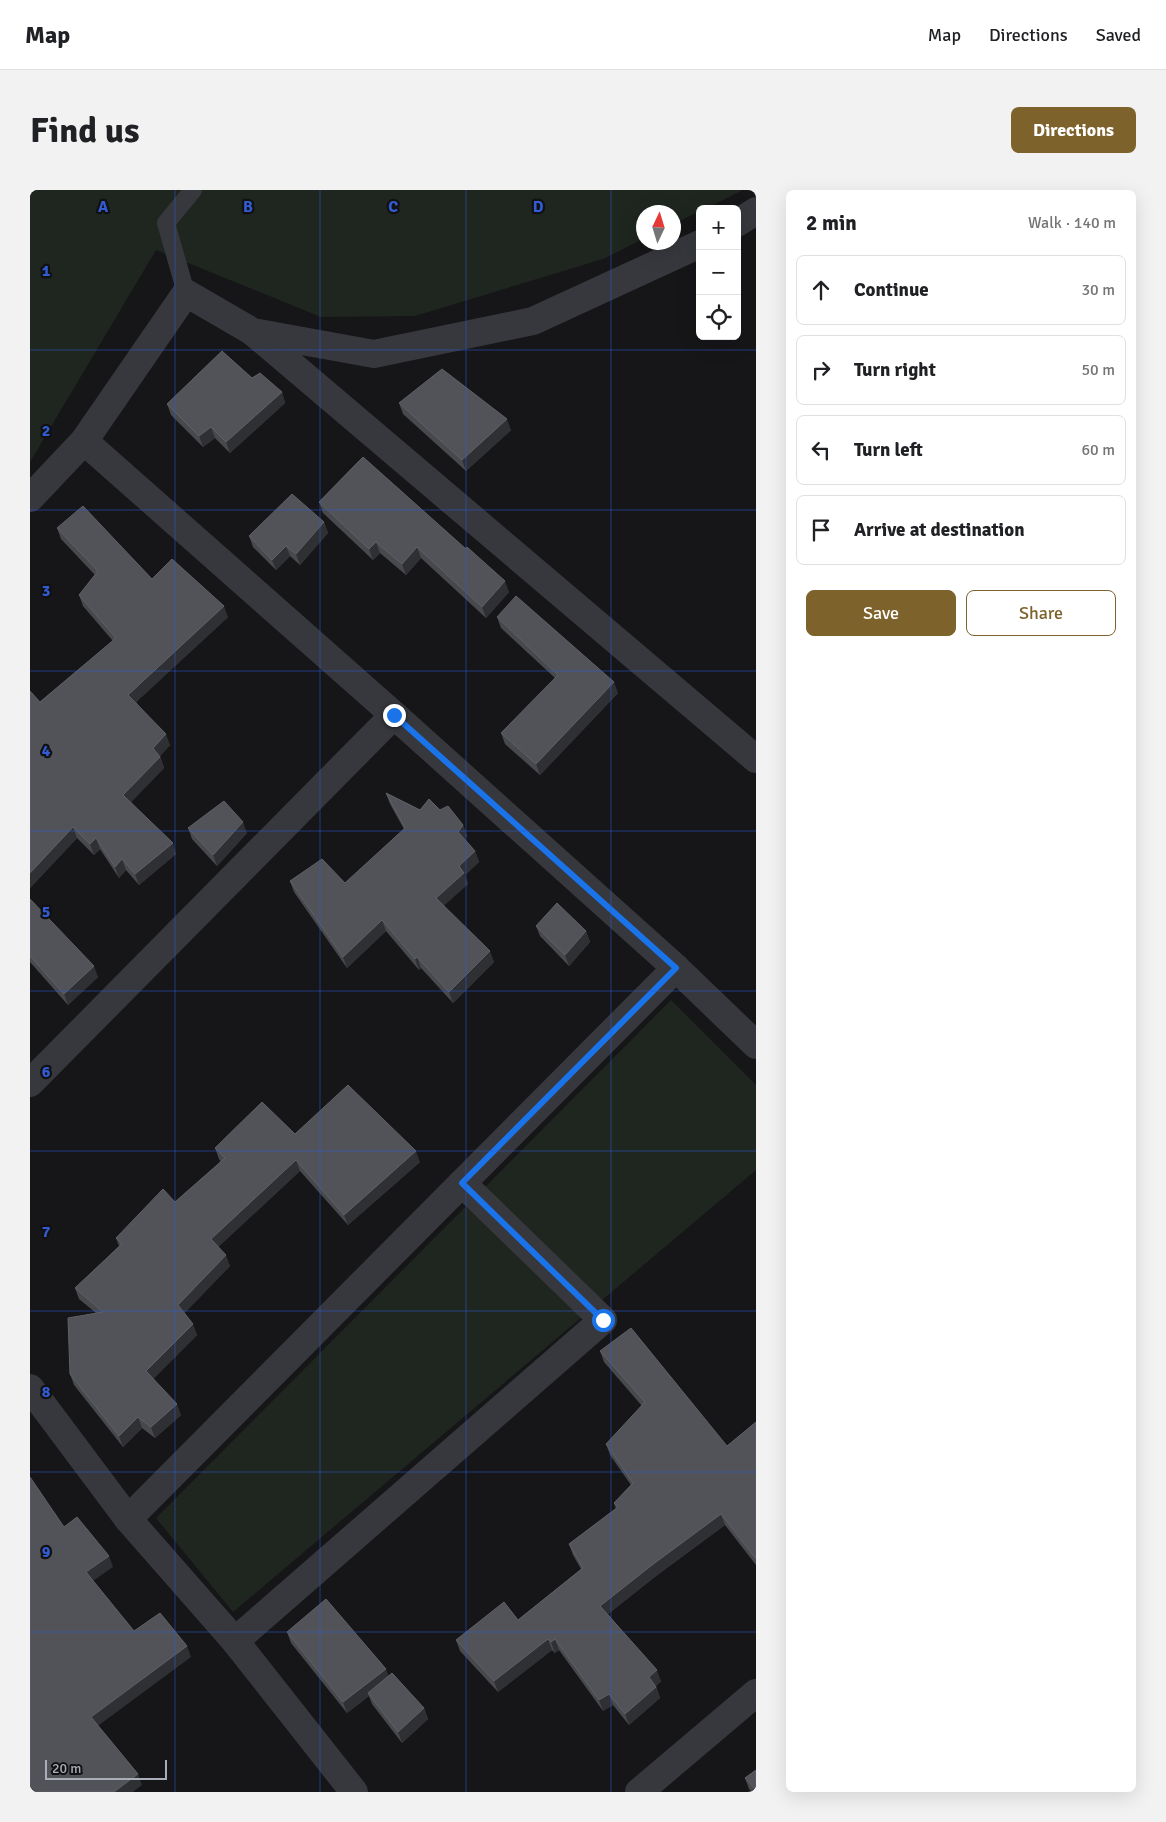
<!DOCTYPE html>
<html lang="en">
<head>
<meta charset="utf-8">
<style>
  :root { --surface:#fff; --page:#f2f2f2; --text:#202124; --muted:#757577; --line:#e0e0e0; --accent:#7e622b }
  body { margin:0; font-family:Signika,sans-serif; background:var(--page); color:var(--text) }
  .controls { position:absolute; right:15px; top:15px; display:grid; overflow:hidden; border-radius:8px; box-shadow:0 5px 20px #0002 }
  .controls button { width:45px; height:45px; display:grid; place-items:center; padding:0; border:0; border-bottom:1px solid var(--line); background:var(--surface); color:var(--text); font:25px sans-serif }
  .compass { position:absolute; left:606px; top:15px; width:45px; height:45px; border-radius:50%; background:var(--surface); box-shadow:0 5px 20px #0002; rotate:4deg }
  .scale { position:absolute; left:15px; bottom:12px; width:122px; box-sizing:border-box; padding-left:5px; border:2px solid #a8adb8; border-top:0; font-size:14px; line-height:18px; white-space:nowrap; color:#a8adb8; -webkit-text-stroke:4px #111113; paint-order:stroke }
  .stop { position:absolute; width:15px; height:15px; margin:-11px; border:4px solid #1a73e8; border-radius:50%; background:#fff }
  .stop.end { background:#1a73e8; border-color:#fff; box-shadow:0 1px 5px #0008 }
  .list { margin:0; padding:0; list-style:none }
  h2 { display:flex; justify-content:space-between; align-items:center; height:65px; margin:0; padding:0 20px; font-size:21px }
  h2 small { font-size:16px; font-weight:400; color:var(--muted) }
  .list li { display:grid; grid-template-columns:32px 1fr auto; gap:15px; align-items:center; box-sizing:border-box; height:70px; margin:0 10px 10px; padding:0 10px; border:1px solid var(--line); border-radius:8px }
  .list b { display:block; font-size:19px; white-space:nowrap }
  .list em { font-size:16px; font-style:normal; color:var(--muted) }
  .actions { display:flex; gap:10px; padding:15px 20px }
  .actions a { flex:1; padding:11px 0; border:1px solid var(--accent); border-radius:8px; text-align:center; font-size:18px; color:var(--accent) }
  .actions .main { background:var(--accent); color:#fff }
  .icon { flex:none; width:28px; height:28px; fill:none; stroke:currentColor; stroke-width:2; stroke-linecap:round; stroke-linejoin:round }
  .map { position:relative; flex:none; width:726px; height:1602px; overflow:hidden; border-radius:8px }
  header { display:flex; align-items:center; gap:30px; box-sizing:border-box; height:70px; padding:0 25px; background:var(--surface); border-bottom:1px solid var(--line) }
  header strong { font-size:24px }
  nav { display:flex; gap:28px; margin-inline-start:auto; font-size:18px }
  .intro { display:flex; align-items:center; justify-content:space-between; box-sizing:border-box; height:120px; padding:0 30px }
  h1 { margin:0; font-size:35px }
  .button { padding:12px 22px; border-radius:8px; background:var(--accent); color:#fff; font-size:18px; font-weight:700 }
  main { display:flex; gap:30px; padding:0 30px }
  aside { flex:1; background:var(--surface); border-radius:8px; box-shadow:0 5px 20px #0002 }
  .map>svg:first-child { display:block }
</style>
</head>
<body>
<header>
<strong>Map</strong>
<nav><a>Map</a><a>Directions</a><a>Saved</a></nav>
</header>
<div class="intro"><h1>Find us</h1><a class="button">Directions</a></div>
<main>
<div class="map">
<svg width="726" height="1602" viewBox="0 0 726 1602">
  <rect width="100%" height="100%" fill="#161618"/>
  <!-- green -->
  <g fill="#1e261f">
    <path d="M0,0h713l-38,19h-5v2l-26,13v-12h-30l-1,27 -40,20 -188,57 -94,1 -165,-67 -126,212z"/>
    <path d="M641,810l85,85v85l-523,442 -77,-94z"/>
  </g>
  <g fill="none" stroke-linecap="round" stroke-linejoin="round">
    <!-- lane -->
    <path stroke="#37383d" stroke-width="18" d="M156,103l-20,-70 27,-33"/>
    <!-- street -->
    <g stroke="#37383d" stroke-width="28">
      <path d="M707,33l19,-12"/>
      <path d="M224,143l502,426"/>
      <path d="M54,251l310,274"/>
      <path d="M0,308l54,-57 102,-148 67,39 121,22 159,-33 167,-77"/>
      <path d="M0,893l364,-368 282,253 80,77"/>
      <path d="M0,1198l98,131 107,122 119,151"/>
      <path d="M98,1329l548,-551"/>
      <path d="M205,1451l368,-321 -141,-137"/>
      <path d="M609,1602l117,-99"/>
    </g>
  </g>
  <!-- wall -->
  <g fill="#47494d">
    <path d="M222,188l30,14 3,11 -55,50 -15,-15 -12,9 -32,-32 -4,-11z"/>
    <path d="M369,213l112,27 -45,41 -63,-57z"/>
    <path d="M333,267l146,135 -23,26 -65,-60 -15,17 -26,-22 -7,7 -50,-47 -4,-11z"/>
    <path d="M294,332l4,11 -28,32 -10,-9 -14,14 -23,-23 -4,-11z"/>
    <path d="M27,338l95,51 76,38 -92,85 34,43 -10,11 4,12 -33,34 45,52 -37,31 -13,-15 -7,8 -19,-29 -6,6 -17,-17 -47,50 10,-186 73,-61 -30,-35 -4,-11 16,-20 -34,-36z"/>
    <path d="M467,427l121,76 -78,82 -35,-31 -4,-11 54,-55 -54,-50z"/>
    <path d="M356,603l34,17h20l23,15 4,11 -2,3 10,12 4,11 -14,13 3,9 -25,22 51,56 -41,41 -32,-35 -2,2 -33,-39 -39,37 -53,-76 -4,-11 55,2 59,-54 -14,-25z"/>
    <path d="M158,638l59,5 -30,33 -25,-27z"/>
    <path d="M0,709l68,78 -30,28 -38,-43z"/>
    <path d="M506,736l50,5 4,11 -21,24 -29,-30z"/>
    <path d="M265,944l125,28 -72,63 -48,-54 -82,76 12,19 -46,47 13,22 -44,44 28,36 -26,23 -13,-10 -19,19 -49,-62 -4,-11 26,-61 -17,-14 -4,-11 44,-42 -3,-8 59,-36 46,-40 -2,-3 -4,-11z"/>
    <path d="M570,1161l127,95 29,-24v143l-31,-40 -69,51 -48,38 53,67 -5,5 4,12 -31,27 -16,-20 -10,6 -44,-61 -4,3 -3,-3 -54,42 -38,-41 -4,-11 62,-20 63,-51 -8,-14 -4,-11 47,-35 -2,-6 17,-18 -21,-30 -4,-11 36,-38 -38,-44z"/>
    <path d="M257,1442l102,44 35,32 4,11 -26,24 -30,-39 -3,-8 -22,17 -56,-70z"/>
    <path d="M726,1580v22h-4l-3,-3 -4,-11z"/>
  </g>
  <!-- shaded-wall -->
  <g fill="#2f3033">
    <path d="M252,202l3,11 -55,50 -4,-11z"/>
    <path d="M477,229l4,11 -45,41 -4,-11z"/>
    <path d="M181,237l4,11 -12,9 -4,-11z"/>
    <path d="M294,332l4,11 -28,32 -4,-11z"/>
    <path d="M346,352l4,11 -7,7 -4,-11z"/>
    <path d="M256,356l4,10 -14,14 -4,-10z"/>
    <path d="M387,357l4,11 -15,17 -4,-11z"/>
    <path d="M475,391l4,11 -23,26 -4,-11z"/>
    <path d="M194,416l4,11 -96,89 -4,-11z"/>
    <path d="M584,492l4,11 -78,82 -4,-11z"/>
    <path d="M136,544l4,11 -13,14 -4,-11z"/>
    <path d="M130,567l4,11 -37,38 -4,-11z"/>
    <path d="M213,632l4,11 -30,33 -4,-11z"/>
    <path d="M433,635l4,11 -5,7 -4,-11z"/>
    <path d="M43,637l4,11 -47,50v-15z"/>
    <path d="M66,648l4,11 -6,6 -4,-11z"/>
    <path d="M143,653l3,11 -37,31 -4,-11z"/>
    <path d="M445,661l4,11 -14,13 3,9 -28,25 -4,-11 23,-32z"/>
    <path d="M92,669l4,11 -7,8 -4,-11z"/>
    <path d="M352,730l4,11 -39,37 -4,-11z"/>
    <path d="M556,741l4,11 -21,24 -4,-11z"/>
    <path d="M460,761l4,11 -41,41 -4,-11z"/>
    <path d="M387,767l4,11 -2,2 -4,-11z"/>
    <path d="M64,776l4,11 -30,28 -4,-11z"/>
    <path d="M386,961l4,11 -72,63 -4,-10z"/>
    <path d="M266,970l4,11 -85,79 -4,-11z"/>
    <path d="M196,1065l4,11 -48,50 -4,-11z"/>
    <path d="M163,1134l4,11 -47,47 -4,-11z"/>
    <path d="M147,1214l4,11 -26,23 -4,-11z"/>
    <path d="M108,1227l4,11 -19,19 -4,-11z"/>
    <path d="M691,1324l4,11 -69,51 -52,41 -4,-11 52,-41z"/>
    <path d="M79,1366l4,11 -23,16 -4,-11z"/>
    <path d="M518,1449l4,11 -54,42 -4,-11z"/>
    <path d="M525,1449l4,11 -4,3 -4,-11z"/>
    <path d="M157,1456l4,11 -96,71 -4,-11z"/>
    <path d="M356,1479l4,11 -22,13 1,3 -22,17 -4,-11z"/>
    <path d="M627,1480l4,11 -8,7 -4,-11z"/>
    <path d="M626,1497l4,11 -31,27 -4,-11z"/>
    <path d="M579,1504l4,11 -10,6 -4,-11z"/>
    <path d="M394,1518l4,11 -26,24 -4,-11z"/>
    <path d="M108,1584l4,11 -9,7h-19z"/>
  </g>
  <!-- building -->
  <g fill="#525359" stroke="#5f6168">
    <path d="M192,161l30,27 8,-5 22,19 -56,50 -15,-15 -12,9 -32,-32z"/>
    <path d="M412,179l65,50 -45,41 -63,-57z"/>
    <path d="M333,267l103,92 1,-2 38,34 -23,26 -65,-60 -15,17 -26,-22 -7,7 -50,-47z"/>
    <path d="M262,304l32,28 -28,32 -10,-8 -14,14 -23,-24z"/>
    <path d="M53,316l69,73 20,-20 52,47 -96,89 38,39 -13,14 7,9 -37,38 50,48 -38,31 -13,-15 -7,8 -19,-29 -6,6 -17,-17 -43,46v-182l10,11 76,-64 -37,-43 19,-24 -41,-43z"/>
    <path d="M486,406l98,86 -78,82 -35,-31 57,-58 -61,-58z"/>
    <path d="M356,603l34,17 9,-11 11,11 8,-4 15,19 -5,7 17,19 -16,15 5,7 -28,25 54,53 -41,41 -32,-35 -2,2 -33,-39 -39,37 -53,-76 32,-22 23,24 60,-55z"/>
    <path d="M194,611l19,21 -30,33 -25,-27z"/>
    <path d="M0,709l64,67 -30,28 -34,-38z"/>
    <path d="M527,713l29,28 -21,24 -29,-29z"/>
    <path d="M318,895l68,66 -72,64 -48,-55 -85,79 15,16 -48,50 15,19 -47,47 31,33 -26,23 -13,-10 -19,19 -49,-62 -2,-56 35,-6 -28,-24 47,-44 -6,-6 47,-49 12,13 50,-44 -10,-10 47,-46 33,32z"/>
    <path d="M601,1138l96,118 29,-24v137l-35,-45 -69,51 -52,41 57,64 -8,7 7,10 -31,27 -16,-20 -10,6 -44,-61 -4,3 -3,-3 -54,42 -38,-41 48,-38 14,18 65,-52 -14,-24 49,-37 -4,-4 19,-20 -27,-39 39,-42 -45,-51z"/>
    <path d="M0,1287l34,50 13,-10 32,39 -23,16 48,59 26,-18 27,33 -96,71 47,57 -24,18h-84z"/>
    <path d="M296,1409l60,70 -43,33 -56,-70z"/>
    <path d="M362,1483l32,35 -26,24 -30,-39z"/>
    <path d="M726,1580v20l-11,-12z"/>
  </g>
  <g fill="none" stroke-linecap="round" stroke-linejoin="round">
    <!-- route -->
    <path stroke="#1a73e8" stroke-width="6" d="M364,525l282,253 -214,215 141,137"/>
  </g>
  <!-- grid -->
  <path fill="none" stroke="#325cd3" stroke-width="1" stroke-opacity="0.55" d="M145,0v1602M290,0v1602M436,0v1602M581,0v1602M0,160h726M0,320h726M0,481h726M0,641h726M0,801h726M0,961h726M0,1121h726M0,1282h726M0,1442h726"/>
  <g font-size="16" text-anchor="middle" font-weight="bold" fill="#325cd3" stroke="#111113" stroke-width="4.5" stroke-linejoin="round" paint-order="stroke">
    <text x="73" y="22">A</text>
    <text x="218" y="22">B</text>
    <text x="363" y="22">C</text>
    <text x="508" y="22">D</text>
    <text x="16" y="86">1</text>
    <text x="16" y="246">2</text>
    <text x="16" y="406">3</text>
    <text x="16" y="566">4</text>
    <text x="16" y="727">5</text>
    <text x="16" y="887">6</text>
    <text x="16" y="1047">7</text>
    <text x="16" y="1207">8</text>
    <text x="16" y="1367">9</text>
  </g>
</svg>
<div class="controls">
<button>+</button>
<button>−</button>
<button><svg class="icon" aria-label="locate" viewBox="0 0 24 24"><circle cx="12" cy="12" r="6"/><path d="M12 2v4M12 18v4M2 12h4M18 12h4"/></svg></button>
</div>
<svg class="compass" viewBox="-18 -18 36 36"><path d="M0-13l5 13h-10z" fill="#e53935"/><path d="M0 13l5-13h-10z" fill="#757577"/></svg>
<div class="scale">20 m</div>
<div class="stop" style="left:573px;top:1130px"></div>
<div class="stop end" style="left:364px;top:525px"></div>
</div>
<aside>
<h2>2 min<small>Walk · 140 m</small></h2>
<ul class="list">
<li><svg class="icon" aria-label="ahead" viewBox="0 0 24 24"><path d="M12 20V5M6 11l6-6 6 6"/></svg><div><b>Continue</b></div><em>30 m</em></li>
<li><svg class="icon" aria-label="right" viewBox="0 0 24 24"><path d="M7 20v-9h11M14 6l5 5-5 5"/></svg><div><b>Turn right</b></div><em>50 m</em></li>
<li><svg class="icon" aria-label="left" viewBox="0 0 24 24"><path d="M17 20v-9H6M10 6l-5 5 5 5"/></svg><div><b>Turn left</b></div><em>60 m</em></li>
<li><svg class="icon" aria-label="arrive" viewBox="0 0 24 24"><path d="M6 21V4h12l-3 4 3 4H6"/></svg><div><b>Arrive at destination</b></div></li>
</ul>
<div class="actions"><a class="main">Save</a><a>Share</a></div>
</aside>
</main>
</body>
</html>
